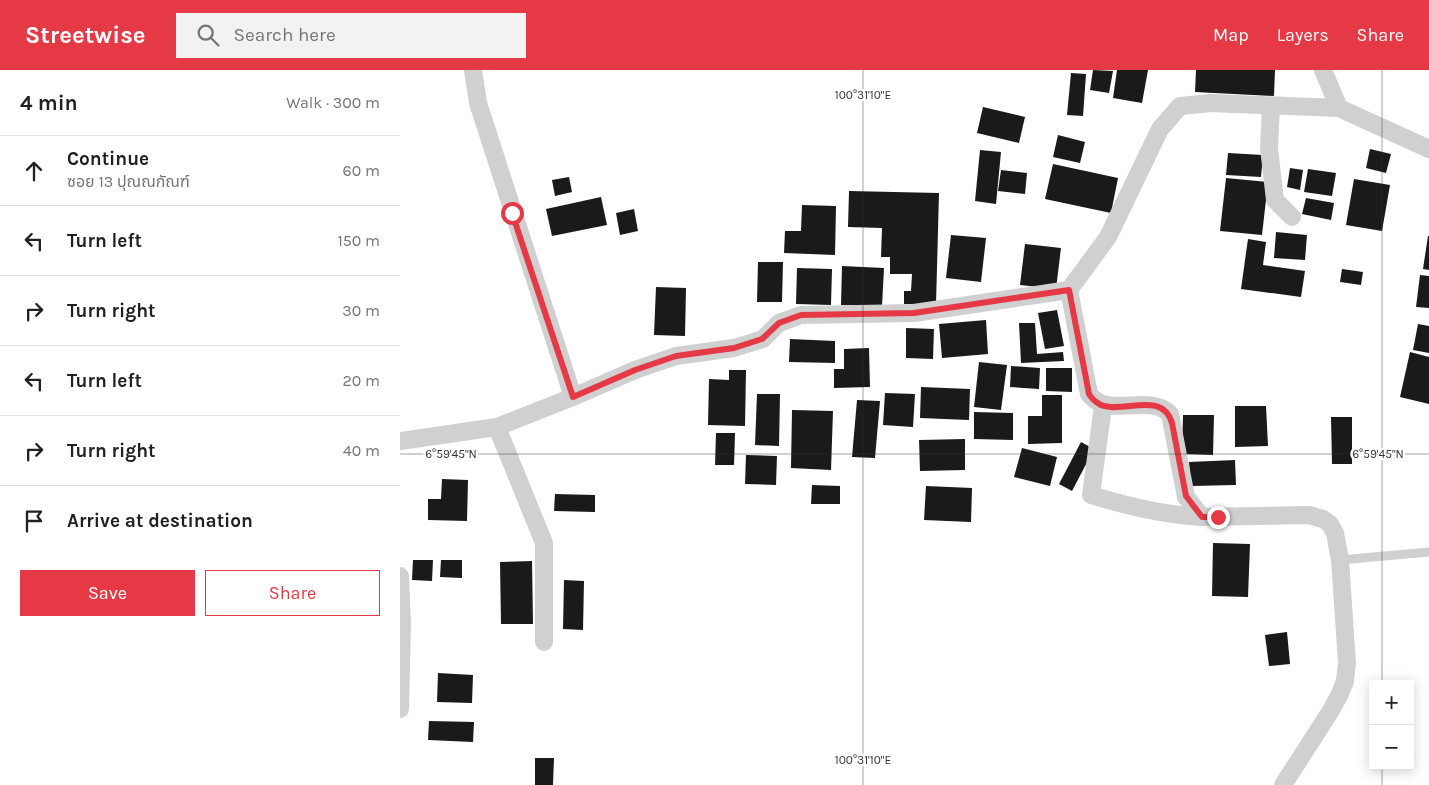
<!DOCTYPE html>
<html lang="en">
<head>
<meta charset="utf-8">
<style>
  :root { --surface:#fff; --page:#f2f2f2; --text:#202124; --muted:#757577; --line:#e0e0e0; --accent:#e63946 }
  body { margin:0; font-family:Karla,"Noto Sans Thai",sans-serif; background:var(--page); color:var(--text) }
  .controls { position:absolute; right:15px; bottom:15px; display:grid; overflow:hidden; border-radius:0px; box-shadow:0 2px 12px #0003 }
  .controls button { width:45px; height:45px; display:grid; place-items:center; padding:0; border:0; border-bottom:1px solid var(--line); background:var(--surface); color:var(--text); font:25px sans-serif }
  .stop { position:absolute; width:15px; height:15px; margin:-11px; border:4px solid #e63946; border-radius:50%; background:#fff }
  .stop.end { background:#e63946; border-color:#fff; box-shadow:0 1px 5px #0008 }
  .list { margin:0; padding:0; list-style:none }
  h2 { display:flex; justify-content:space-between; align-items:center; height:65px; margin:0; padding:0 20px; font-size:21px }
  h2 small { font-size:16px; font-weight:400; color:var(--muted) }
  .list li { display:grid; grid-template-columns:32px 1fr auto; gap:15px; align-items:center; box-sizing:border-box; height:70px; padding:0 20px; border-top:1px solid var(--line) }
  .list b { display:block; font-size:19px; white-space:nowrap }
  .list p { margin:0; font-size:16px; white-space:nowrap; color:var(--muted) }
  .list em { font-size:16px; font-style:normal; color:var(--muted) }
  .actions { display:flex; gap:10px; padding:15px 20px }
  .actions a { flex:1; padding:11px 0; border:1px solid var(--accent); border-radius:0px; text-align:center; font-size:18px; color:var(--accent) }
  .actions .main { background:var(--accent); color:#fff }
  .icon { flex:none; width:28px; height:28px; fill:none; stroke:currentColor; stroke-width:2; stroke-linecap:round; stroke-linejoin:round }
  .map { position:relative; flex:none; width:1029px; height:715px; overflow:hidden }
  header { display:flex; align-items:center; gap:30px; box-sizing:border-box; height:70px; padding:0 25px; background:var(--accent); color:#fff }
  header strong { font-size:24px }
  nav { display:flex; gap:28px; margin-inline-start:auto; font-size:18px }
  .search { width:350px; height:45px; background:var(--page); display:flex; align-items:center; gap:12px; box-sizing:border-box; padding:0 18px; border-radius:0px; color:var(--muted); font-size:19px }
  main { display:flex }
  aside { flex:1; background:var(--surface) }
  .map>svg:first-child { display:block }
</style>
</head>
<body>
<header>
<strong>Streetwise</strong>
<div class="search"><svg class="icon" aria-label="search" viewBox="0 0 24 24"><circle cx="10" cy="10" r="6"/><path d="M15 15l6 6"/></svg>Search here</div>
<nav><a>Map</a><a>Layers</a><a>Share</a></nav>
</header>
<main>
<aside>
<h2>4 min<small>Walk · 300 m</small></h2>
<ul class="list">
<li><svg class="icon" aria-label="ahead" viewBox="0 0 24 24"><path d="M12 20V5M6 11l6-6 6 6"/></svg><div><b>Continue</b><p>ซอย 13 ปุณณกัณฑ์</p></div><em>60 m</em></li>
<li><svg class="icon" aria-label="left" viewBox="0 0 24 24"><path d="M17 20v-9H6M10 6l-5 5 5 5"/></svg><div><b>Turn left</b></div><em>150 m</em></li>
<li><svg class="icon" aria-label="right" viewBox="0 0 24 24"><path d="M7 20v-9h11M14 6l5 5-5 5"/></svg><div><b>Turn right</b></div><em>30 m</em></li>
<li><svg class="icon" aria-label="left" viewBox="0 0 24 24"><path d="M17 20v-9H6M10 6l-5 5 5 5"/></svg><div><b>Turn left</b></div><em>20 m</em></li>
<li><svg class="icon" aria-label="right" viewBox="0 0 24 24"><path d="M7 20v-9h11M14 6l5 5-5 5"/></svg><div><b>Turn right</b></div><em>40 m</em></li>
<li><svg class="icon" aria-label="arrive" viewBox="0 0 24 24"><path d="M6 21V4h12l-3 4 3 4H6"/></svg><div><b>Arrive at destination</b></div></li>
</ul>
<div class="actions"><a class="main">Save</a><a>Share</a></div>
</aside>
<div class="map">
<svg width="1029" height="715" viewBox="0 0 1029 715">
  <rect width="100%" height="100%" fill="#fff"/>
  <!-- building -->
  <g fill="#1a1a1a">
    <path d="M693,0l20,1 -4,22 -19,-3z"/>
    <path d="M717,0h31l-6,33 -29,-5z"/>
    <path d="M796,0h79l-1,26 -79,-4z"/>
    <path d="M671,3l15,1 -3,42 -16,-1z"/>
    <path d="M583,37l42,10 -6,26 -42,-10z"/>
    <path d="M658,65l27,7 -5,21 -27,-6z"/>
    <path d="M970,79l21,5 -5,19 -20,-5z"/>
    <path d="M580,80l21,2 -5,52 -21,-3z"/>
    <path d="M828,83l35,2 -2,22 -35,-2z"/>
    <path d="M653,94l65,14 -7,35 -66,-14z"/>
    <path d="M890,98l13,2 -3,20 -13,-3z"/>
    <path d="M908,99l28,4 -4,23 -28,-4z"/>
    <path d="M601,100l26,3 -2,21 -27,-3z"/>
    <path d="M169,107l3,15 -17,4 -3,-16z"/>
    <path d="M826,108l42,4 -6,53 -42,-4z"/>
    <path d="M954,109l36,6 -8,46 -36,-6z"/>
    <path d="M449,121l90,2 -3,112 -32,-1v-13h7l1,-17h-22v-17h-9l1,-29 -34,-1z"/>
    <path d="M201,127l6,28 -55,11 -6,-27z"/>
    <path d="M906,128l28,5 -3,17 -29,-6z"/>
    <path d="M402,135l34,1 -1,49 -51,-2 1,-22h16z"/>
    <path d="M234,139l4,22 -18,4 -4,-22z"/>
    <path d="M876,162l31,3 -2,25 -31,-2z"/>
    <path d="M551,165l35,3 -5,44 -35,-4z"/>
    <path d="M1028,166h1v34l-6,-1z"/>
    <path d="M848,169l18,3 -3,23 42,6 -4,26 -60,-8z"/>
    <path d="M625,174l36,4 -5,41 -36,-4z"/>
    <path d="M358,192h25l-1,40h-25z"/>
    <path d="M442,196l42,2 -2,38 -41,-1z"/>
    <path d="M397,198l35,1 -1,36 -35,-1z"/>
    <path d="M942,199l21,3 -2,13 -21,-3z"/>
    <path d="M1020,205l9,1v32l-13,-1z"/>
    <path d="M256,217l30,1 -1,48 -31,-1z"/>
    <path d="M657,240l7,36 -19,3 -7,-36z"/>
    <path d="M586,250l2,34 -46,4 -3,-34z"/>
    <path d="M619,253h16l2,31 26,-2 1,9 -43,2z"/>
    <path d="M1018,254l11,2v27l-16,-3z"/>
    <path d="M506,258l28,1 -1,30 -27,-1z"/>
    <path d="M390,269l45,2v22l-46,-1z"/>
    <path d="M469,278l1,39 -36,1v-19h10v-20z"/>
    <path d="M1010,282l19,5v47l-29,-7z"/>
    <path d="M579,292l28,3 -6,45 -27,-3z"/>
    <path d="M611,296l29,2 -1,21 -29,-2z"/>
    <path d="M646,298h26v24l-26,-1z"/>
    <path d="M329,300h17l-1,56 -37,-1 1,-46 20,1z"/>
    <path d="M521,317l49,2 -1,31 -49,-2z"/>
    <path d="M485,323l30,1 -2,33 -30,-2z"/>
    <path d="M357,324h23l-1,52 -24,-1z"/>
    <path d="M642,325h20v48l-34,1v-28h14z"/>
    <path d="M457,330l23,1 -5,57 -23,-1z"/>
    <path d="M835,336h31l2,40 -33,1z"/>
    <path d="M392,340l41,1 -2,59 -40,-2z"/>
    <path d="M574,342l39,1v27l-39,-1z"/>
    <path d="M783,345h31l-1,40 -31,-1z"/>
    <path d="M931,347h21v47h-20z"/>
    <path d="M316,363h19l-1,32h-19z"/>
    <path d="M565,369v31l-45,1 -1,-31z"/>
    <path d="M681,372l13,7 -22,42 -13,-7z"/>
    <path d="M622,378l35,9 -7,29 -36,-9z"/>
    <path d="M346,385l31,1 -1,29 -31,-1z"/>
    <path d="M835,390l1,25 -45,1 -2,-24z"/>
    <path d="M42,409l26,1 -1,41 -39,-1v-21h13z"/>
    <path d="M412,415l28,1v18h-29z"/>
    <path d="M526,416l46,2 -1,34 -47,-2z"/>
    <path d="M155,424l40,1v17l-41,-1z"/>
    <path d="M813,473l37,1 -2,53 -36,-1z"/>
    <path d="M13,490h20l-1,21 -20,-1z"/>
    <path d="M41,490h21v18l-22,-1z"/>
    <path d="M132,491l1,63h-32l-1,-62z"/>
    <path d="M164,510l20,1 -1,49 -20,-1z"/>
    <path d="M887,562l3,32 -21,2 -4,-31z"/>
    <path d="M38,603l35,2 -1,28 -35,-1z"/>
    <path d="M29,651l45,1 -1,20 -45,-2z"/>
    <path d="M135,688h19l-1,27h-18z"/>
  </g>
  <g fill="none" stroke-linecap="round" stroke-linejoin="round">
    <!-- service -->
    <path stroke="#d0d0d0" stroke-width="9" d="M940,490l89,-8"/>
    <!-- minor -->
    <g stroke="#d0d0d0" stroke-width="18">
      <path d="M73,0l5,33 95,294"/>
      <path d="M923,0l16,38 90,41"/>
      <path d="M871,36l-2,42 6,52 17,17"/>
      <path d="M669,220l20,104c20,26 59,-2 81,20l16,83 16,20 107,-2 14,4 7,5 5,9 5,27 7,103 -2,18 -5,13 -10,18 -47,73"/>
      <path d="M703,336l-12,89c36,11 73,20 111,22"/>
      <path d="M97,357l47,116v99"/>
      <path d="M0,371l97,-14 76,-30 62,-27 41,-14 58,-8 29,-9 16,-16 22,-8 113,-2 155,-23 39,-53 52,-108 20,-23 31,-3 128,5"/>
      <path d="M0,506l2,48 -2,85"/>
    </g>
  </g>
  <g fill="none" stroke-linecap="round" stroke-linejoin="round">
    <!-- route -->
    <path stroke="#e63946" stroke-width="6" d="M112,143l61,184 62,-27 41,-14 58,-8 28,-9 17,-16 22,-8 113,-2 155,-23 20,104c3,5 6,8 12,11 22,9 61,-15 71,18l14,73 16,21h16"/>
  </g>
  <!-- ticks -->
  <path fill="none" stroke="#333" stroke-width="1" stroke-opacity="0.45" d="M463,0v715M982,0v614M0,384h1029M982,696v19"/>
  <g font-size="12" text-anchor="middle" fill="#333" stroke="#fff" stroke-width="5" stroke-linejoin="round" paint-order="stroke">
    <text x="463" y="29">100°31'10"E</text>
    <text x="51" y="388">6°59'45"N</text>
    <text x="978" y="388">6°59'45"N</text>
    <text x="463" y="694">100°31'10"E</text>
  </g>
</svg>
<div class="controls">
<button>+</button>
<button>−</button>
</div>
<div class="stop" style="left:112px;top:143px"></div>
<div class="stop end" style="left:818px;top:447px"></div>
</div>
</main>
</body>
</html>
